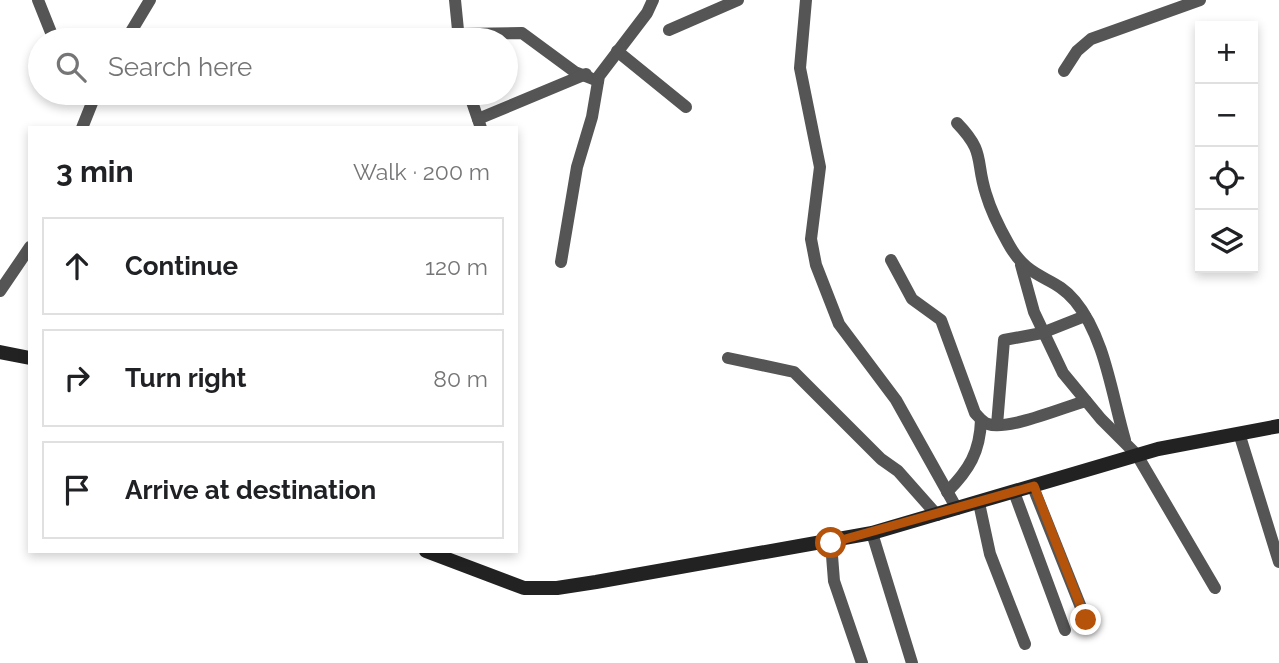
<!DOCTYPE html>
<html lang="en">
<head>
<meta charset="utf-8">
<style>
  :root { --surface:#fff; --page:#f6f6f6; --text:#202124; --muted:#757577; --line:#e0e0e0 }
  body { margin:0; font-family:Raleway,sans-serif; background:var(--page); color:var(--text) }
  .controls { position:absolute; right:21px; top:21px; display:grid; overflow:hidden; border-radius:0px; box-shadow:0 4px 10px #0003 }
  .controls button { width:63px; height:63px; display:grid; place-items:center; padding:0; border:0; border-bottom:2px solid var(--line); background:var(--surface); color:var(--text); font:35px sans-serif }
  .stop { position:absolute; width:21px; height:21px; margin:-16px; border:5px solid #b45309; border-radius:50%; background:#fff }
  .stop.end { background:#b45309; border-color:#fff; box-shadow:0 2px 7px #0008 }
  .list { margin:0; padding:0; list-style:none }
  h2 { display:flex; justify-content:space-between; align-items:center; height:91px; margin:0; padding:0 28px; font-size:30px }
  h2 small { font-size:23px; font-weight:400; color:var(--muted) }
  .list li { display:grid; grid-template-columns:46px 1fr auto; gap:21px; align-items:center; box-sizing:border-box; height:98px; margin:0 14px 14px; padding:0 14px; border:2px solid var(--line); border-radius:0px }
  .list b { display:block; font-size:26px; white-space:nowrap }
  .list em { font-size:23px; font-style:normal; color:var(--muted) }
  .icon { flex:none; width:38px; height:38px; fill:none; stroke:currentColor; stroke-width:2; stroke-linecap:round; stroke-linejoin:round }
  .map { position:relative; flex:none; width:1279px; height:663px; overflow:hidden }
  .search { position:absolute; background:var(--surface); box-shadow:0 4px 10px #0003; left:28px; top:28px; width:490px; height:77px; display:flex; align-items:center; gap:18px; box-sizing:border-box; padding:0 24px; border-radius:38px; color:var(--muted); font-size:26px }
  .panel { position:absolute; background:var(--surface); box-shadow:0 4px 10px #0003; left:28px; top:126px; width:490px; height:427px; border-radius:0px }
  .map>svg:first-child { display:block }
</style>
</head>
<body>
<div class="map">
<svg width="1279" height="663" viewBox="0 0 1279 663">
  <rect width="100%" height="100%" fill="#fff"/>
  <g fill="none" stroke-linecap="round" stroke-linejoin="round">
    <!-- street -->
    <g stroke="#555" stroke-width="12">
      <path d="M38,0l16,40"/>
      <path d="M455,0l4,40"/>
      <path d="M806,0l-6,68 20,99 -9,72 5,26 23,59 57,76 61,109"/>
      <path d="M669,30l69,-30"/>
      <path d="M459,34l63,-1 53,39 23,9"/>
      <path d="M126,40l24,-40"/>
      <path d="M617,51l69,56"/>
      <path d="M1064,71l13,-20 14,-12 109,-39"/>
      <path d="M469,93l12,35"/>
      <path d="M478,119l108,-45"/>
      <path d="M957,123c29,30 18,37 29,71 5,17 13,33 22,49 21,39 45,31 67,58 30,36 37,95 50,139"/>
      <path d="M82,128l14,-35"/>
      <path d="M891,260l21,39 29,21 34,93c4,4 7,9 13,11 20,7 76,-17 98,-23"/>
      <path d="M561,262l16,-95 15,-50 7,-41 48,-63 6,-13"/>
      <path d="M1021,265l13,47 29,61 38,46 36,36 78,133"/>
      <path d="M0,291l30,-44"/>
      <path d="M728,358l66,14 87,87 17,12 39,44"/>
      <path d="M997,425l7,-85 38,-7 43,-17"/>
      <path d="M1239,433l40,129"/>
      <path d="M1033,487l53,133"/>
      <path d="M947,492c22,-22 33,-40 34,-72"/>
      <path d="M1014,492l51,138"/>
      <path d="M979,503l11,51 35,90"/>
      <path d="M872,533l40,130"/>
      <path d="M831,543l3,38 28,82"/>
    </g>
    <!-- secondary -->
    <g stroke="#222" stroke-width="14">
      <path d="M0,352l30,6"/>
      <path d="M426,551l98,37h33l39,-6 276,-49 286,-84 121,-23"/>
    </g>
  </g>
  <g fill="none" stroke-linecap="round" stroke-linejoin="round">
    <!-- route -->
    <path stroke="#b45309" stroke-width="9" d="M831,543l203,-57 52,134"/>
  </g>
</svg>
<div class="controls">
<button>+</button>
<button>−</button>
<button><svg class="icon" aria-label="locate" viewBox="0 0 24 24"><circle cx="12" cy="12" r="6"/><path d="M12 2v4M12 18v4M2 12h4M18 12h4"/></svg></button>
<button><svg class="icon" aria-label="layers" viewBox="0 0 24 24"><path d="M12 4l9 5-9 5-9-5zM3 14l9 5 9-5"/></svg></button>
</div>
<div class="stop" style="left:831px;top:543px"></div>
<div class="stop end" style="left:1086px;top:620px"></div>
<div class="search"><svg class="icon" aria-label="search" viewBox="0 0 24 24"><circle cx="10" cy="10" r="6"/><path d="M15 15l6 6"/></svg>Search here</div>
<section class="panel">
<h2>3 min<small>Walk · 200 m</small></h2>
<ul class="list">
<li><svg class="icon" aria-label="ahead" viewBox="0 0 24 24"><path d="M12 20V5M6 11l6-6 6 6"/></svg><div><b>Continue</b></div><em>120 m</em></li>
<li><svg class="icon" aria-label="right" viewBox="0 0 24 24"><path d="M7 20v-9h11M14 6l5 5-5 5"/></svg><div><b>Turn right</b></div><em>80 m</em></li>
<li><svg class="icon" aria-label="arrive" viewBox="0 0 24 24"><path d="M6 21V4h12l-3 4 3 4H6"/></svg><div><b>Arrive at destination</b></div></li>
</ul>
</section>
</div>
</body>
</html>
